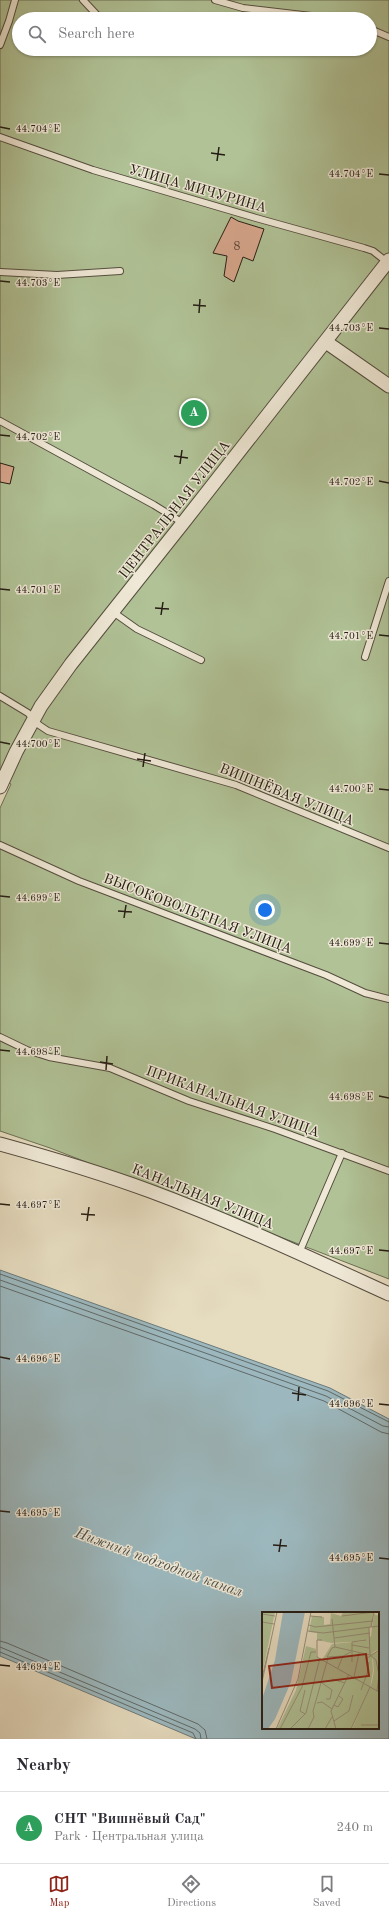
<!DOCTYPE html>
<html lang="en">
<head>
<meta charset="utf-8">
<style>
  :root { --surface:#fff; --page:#f7f7f7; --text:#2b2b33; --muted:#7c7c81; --line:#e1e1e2; --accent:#8f2418 }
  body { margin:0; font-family:"Old Standard TT",serif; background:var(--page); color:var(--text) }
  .you { position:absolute; left:265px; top:910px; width:14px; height:14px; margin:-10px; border:3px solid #fff; border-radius:50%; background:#1a73e8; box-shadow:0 0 0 6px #1a73e833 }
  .badge { display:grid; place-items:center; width:26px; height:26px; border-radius:50%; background:var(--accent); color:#fff; font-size:13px; font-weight:700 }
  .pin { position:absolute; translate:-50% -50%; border:2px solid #fff; box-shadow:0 1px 4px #0006 }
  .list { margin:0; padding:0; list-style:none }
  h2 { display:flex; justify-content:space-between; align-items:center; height:52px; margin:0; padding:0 16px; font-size:17px }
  h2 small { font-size:13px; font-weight:400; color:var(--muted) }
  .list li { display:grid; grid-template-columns:26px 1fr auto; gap:12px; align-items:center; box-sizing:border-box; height:72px; padding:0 16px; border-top:1px solid var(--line) }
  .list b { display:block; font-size:15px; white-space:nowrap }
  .list p { margin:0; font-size:13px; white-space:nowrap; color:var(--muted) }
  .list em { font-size:13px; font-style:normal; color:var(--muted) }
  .icon { flex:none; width:22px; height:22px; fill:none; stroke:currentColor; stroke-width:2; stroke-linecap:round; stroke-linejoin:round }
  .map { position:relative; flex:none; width:389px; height:1739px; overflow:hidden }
  .search { position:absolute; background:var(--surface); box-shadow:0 1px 3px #0004; left:12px; right:12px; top:12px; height:44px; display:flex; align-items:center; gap:10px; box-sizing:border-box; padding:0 14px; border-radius:22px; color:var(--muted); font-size:15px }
  .sheet { height:124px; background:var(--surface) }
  nav { display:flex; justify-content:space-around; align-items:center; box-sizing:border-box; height:56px; border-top:1px solid var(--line); background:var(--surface); font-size:11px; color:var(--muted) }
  nav a { display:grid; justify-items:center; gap:2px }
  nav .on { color:var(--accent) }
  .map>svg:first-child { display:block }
</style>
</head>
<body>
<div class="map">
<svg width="389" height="1739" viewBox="0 0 389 1739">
  <rect width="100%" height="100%" fill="#e6dcc0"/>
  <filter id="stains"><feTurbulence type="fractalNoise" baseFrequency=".005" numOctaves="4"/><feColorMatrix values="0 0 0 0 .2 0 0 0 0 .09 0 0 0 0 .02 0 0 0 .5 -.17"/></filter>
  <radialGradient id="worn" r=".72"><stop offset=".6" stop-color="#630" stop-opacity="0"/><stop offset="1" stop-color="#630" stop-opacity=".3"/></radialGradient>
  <!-- green -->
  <path fill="#b0c296" stroke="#6a7055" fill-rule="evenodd" d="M0,0h389v1279l-339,-131 -50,-17v-323l11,-24 -11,-6zM19,19h351v30h-351z"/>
  <!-- water -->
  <path fill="#9cb8be" stroke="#6c7a7a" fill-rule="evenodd" d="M0,1270l330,118 59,31v320h-193l-196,-83zM263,1613h115v115h-115z"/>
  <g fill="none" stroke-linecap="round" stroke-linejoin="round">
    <!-- shore -->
    <g stroke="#606a69" stroke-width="1">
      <path d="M0,1274l328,117 61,31"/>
      <path d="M0,1280l326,116 57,30 6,1"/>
      <path d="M0,1286l324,115 57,31 8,2"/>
      <path d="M0,1641l7,2 191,81 7,6 2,9"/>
      <path d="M0,1647l195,82 5,4 1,6"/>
      <path d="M0,1652l193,81 3,6"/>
    </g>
  </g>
  <!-- building -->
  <g fill="#d9a78e" stroke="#251d14">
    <path d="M231,217l7,4 26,8 -11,32 -10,-4 -9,25 -10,-6 3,-20 -14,-3z"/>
    <path d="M0,463l14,4 -4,17 -10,-2z"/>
  </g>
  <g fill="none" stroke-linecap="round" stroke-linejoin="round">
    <!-- lane casing -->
    <g stroke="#554d3f" stroke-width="8">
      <g id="lane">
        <path d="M83,0l15,16"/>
        <path d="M215,0l28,8 94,11"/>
        <path d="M370,29l19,8"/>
        <path d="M0,45l9,-24 6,-21"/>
        <path d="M0,137l93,33 163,48 108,30 9,3 14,11"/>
        <path d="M0,272l57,3 63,-4"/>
        <path d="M0,421l154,84 29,18"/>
        <path d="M113,612l24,17 64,31"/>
        <path d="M365,657l24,-76"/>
        <path d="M0,696l28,17 11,12 9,6 188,54 153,63"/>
        <path d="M0,845l79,36 247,94 39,18 24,6"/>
        <path d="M0,1037l27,13 22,7 61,11 79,33 86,28 114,42"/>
        <path d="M299,1253l43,-100"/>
      </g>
    </g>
    <!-- street casing -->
    <g stroke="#554d3f" stroke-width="15">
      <g id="street">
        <path d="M326,342l63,44"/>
        <path d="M0,787l16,-35 25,-46 30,-42 112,-141 206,-263"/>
        <path d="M0,1144c51,14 101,29 150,47 81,30 160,67 239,103"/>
      </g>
    </g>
    <!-- lane -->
    <use href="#lane" stroke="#efe8d6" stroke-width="6"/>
    <!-- street -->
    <use href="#street" stroke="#efe8d6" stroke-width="13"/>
  </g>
  <!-- ticks -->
  <path fill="none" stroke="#251d14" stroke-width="1.5" d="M0,127l10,2M211,153l14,2M217,161l2,-14M379,174l10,1M0,281l10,1M193,305l13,1M199,313l1,-14M379,328l10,1M0,435l10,1M174,456l14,2M180,464l2,-14M379,481l10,2M0,589l10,1M155,608l14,1M161,615l2,-13M379,635l10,1M0,742l10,2M137,759l14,2M143,767l2,-14M379,789l10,1M0,896l10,1M118,911l14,1M124,918l2,-13M379,943l10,1M0,1050l10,1M100,1062l13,2M106,1070l1,-14M379,1096l10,2M0,1204l10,1M81,1214l14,1M87,1221l2,-14M379,1250l10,1M0,1357l10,2M292,1393l14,2M298,1401l1,-14M379,1404l10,1M0,1511l10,1M273,1545l14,1M279,1552l2,-13M379,1558l10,1M0,1665l10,1"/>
  <g text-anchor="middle" stroke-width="3" stroke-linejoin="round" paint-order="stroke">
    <!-- number labels -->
    <g font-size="12" fill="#524032">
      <text x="237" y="250">8</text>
    </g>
    <!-- street labels -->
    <g font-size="14" fill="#251d14" stroke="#efe8d6">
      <text transform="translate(198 188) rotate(16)" y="5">УЛИЦА МИЧУРИНА</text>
      <text transform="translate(174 509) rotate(-52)" y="5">ЦЕНТРАЛЬНАЯ УЛИЦА</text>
      <text transform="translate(287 794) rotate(22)" y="5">ВИШНЁВАЯ УЛИЦА</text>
      <text transform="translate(198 913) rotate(21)" y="5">ВЫСОКОВОЛЬТНАЯ УЛИЦА</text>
      <text transform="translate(233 1101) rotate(20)" y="5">ПРИКАНАЛЬНАЯ УЛИЦА</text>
      <text transform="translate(203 1196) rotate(22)" y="5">КАНАЛЬНАЯ УЛИЦА</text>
    </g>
    <!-- water labels -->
    <g font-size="15" font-style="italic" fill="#494c47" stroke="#efe8d6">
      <text transform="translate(159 1562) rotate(20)" y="5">Нижний подходной канал</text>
    </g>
  </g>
  <!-- overview -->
  <g transform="translate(262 1612)">
    <rect width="117" height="117" fill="#e6dcc0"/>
    <path d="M0,0h13l-13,63zM81,0l30,1 -1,11 -3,5 1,8 1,-1 3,-22 5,2v33l-9,5 9,-3v78h-27l20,-47 2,-11 -1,-11 -1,-3 1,14 -3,16 -19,42h-74l19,-39 10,-44 10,3v7l6,4 10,-16 33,-3 -33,2 -15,-3v-7l-8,-1 3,-16 12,1v8l6,-1 1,-11 10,3z" fill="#b0c296"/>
    <path d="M21,0h22l-14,70 -16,37 -7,10h-6v-30l13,-39z" fill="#9cb8be"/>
    <path fill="none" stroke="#99907b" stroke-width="1" d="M0,2l13,2M48,4l12,1M80,4l32,-4 -3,15M70,7l3,28 -3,1 -5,9 16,-1 8,-4M0,10l12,2M47,13l6,2 58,-6M107,16l1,27M46,19l15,2 56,-7M72,26l36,-5M60,28h-5v17l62,35M90,33v-3l14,-2M73,35l35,8 6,5 3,15M104,47l13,-9M90,50v-17l17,3M76,56l5,-12M92,65l5,-24M0,66l7,-30M70,67l13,4M0,70l15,-70M60,71l10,7 -2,9h-4M99,78l6,-16 2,-12M115,79l2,-16M55,91l5,-1 10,7M72,93l4,2 5,-8 -4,-3M43,102l-5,-3 5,-21M72,109l15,-10 4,-16M99,113h18M14,117l22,-50 13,-67M18,117l22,-42 9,-35h5M28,117l16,-16 14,-55M46,117l6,-12 -1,-6 15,-53M63,117l7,-12M74,117l-5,-18 18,-37M89,117l19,-42"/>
    <path fill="#8f2418" fill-opacity="0.15" stroke="#8f2418" stroke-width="2" d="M104,42l3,22 -97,12 -3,-22z"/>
    <rect width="117" height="117" fill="none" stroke="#251d14" stroke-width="2"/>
  </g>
  <g font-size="10" text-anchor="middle" fill="#251d14" stroke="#efe8d6" stroke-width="3" stroke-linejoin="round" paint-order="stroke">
    <text x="38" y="132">44.704°E</text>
    <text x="351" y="177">44.704°E</text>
    <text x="38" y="286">44.703°E</text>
    <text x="351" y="331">44.703°E</text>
    <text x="38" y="440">44.702°E</text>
    <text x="351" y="485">44.702°E</text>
    <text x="38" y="593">44.701°E</text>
    <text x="351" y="639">44.701°E</text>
    <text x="38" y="747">44.700°E</text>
    <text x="351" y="792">44.700°E</text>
    <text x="38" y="901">44.699°E</text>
    <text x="351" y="946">44.699°E</text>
    <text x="38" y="1055">44.698°E</text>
    <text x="351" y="1100">44.698°E</text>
    <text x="38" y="1208">44.697°E</text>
    <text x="351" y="1254">44.697°E</text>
    <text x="38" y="1362">44.696°E</text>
    <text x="351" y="1407">44.696°E</text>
    <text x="38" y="1516">44.695°E</text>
    <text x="351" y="1561">44.695°E</text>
    <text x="38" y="1670">44.694°E</text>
  </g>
  <rect width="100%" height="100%" filter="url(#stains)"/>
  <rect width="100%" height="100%" fill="url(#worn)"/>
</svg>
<div class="you"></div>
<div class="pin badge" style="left:194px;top:413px;background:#2e9e5b">A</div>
<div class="search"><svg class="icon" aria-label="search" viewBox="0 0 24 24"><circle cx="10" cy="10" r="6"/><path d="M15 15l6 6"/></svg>Search here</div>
</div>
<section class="sheet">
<h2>Nearby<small></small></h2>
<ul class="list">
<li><span class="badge" style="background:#2e9e5b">A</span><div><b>СНТ &quot;Вишнёвый Сад&quot;</b><p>Park · Центральная улица</p></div><em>240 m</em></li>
</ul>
</section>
<nav>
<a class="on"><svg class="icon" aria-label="map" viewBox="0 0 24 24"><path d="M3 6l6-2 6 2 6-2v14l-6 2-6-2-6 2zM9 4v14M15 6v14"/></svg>Map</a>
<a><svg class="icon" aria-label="directions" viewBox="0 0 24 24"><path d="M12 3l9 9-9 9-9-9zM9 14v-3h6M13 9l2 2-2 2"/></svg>Directions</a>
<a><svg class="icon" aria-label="saved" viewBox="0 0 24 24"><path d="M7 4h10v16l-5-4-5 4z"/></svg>Saved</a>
</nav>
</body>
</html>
